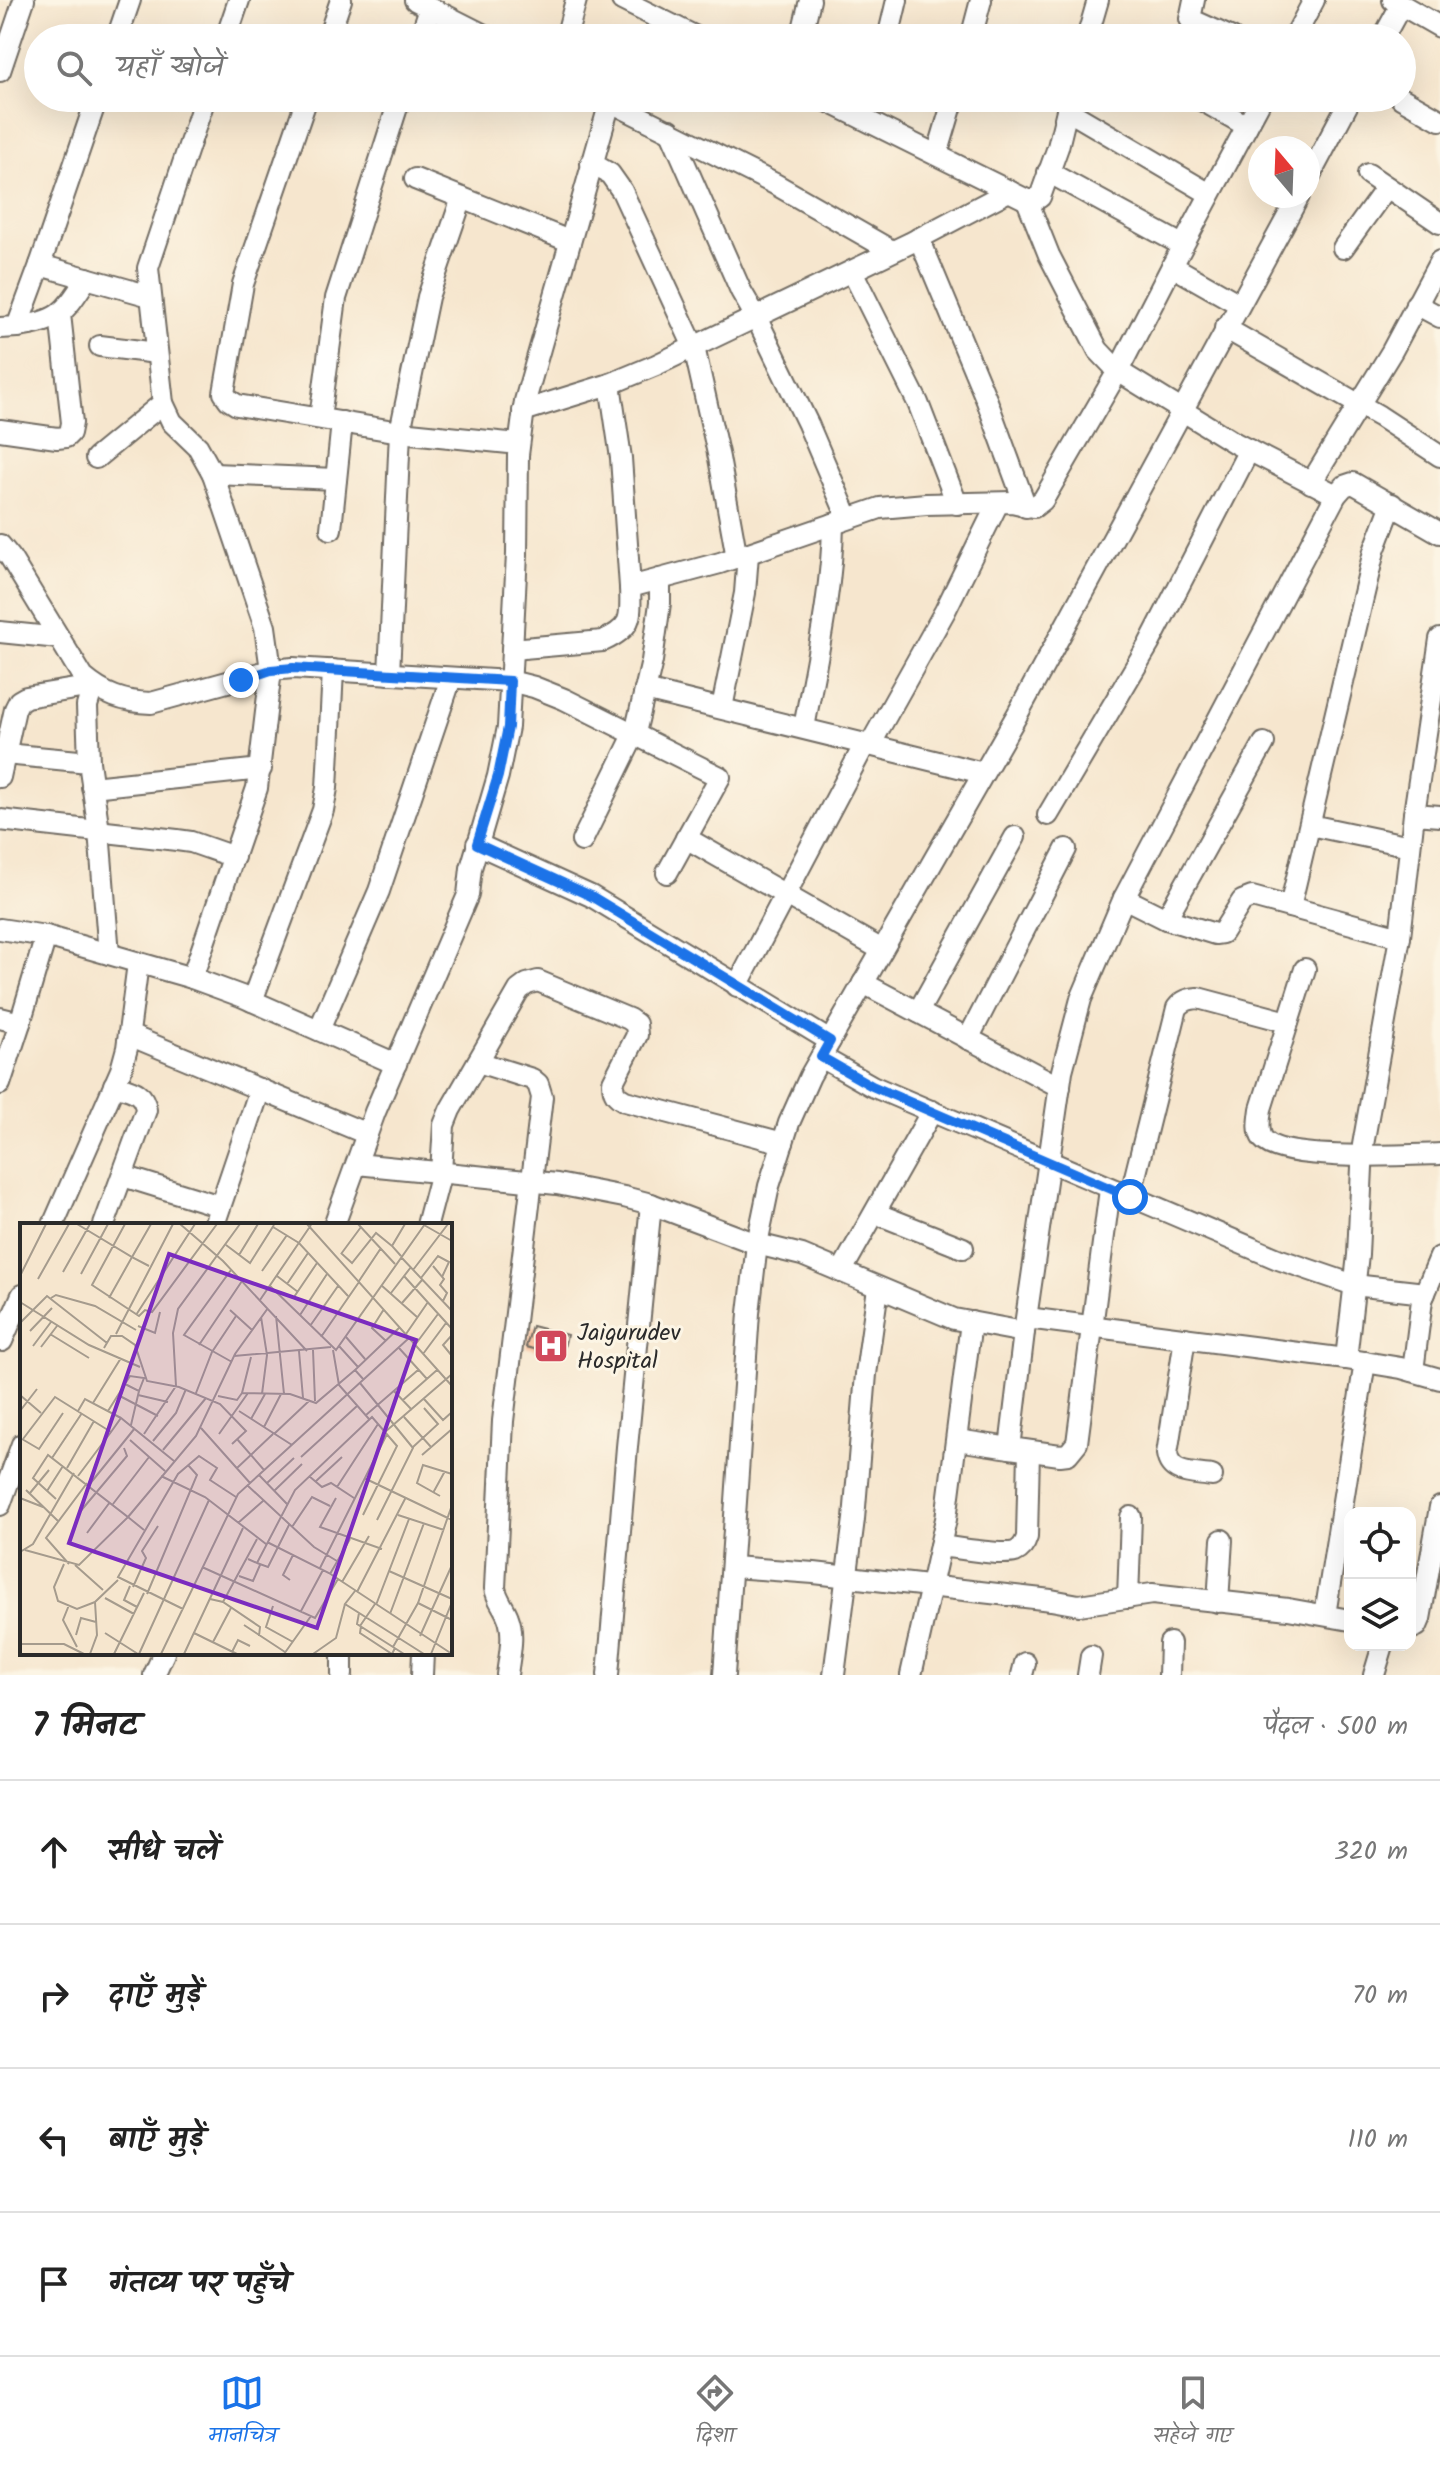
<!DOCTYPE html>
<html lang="hi">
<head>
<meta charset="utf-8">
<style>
  :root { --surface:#fff; --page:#f6f6f6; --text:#222; --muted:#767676; --line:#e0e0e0; --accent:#1a73e8 }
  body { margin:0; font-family:Kalam,"Playpen Sans Deva",sans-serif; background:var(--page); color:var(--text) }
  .controls { position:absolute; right:24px; bottom:24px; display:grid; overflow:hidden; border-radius:16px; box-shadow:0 8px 32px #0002 }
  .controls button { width:72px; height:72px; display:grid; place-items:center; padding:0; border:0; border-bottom:2px solid var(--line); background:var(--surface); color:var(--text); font:40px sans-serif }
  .compass { position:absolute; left:1248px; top:136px; width:72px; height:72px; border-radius:50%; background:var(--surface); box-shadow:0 8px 32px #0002; rotate:341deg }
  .stop { position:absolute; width:24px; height:24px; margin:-18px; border:6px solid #1a73e8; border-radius:50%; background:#fff }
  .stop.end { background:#1a73e8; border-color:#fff; box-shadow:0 2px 8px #0008 }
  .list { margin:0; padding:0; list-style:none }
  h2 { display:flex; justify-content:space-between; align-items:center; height:104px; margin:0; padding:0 32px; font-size:34px }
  h2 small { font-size:26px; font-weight:400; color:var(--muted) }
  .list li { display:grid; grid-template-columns:52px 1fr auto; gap:24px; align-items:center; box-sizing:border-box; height:144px; padding:0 32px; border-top:2px solid var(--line) }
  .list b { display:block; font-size:30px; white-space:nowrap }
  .list em { font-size:26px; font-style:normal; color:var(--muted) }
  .icon { flex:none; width:44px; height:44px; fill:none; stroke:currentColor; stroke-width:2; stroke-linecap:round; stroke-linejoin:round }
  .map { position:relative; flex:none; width:1440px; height:1675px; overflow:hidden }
  .search { position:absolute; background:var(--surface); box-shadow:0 8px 32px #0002; left:24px; right:24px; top:24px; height:88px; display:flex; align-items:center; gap:20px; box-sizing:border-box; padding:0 28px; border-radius:44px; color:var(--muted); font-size:30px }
  .sheet { height:680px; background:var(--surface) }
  nav { display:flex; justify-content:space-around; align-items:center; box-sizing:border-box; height:112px; border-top:2px solid var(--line); background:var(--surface); font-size:22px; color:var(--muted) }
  nav a { display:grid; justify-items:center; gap:4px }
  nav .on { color:var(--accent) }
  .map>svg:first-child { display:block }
</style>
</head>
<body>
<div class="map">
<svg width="1440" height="1675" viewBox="0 0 1440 1675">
  <rect width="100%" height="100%" fill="#fcf5e5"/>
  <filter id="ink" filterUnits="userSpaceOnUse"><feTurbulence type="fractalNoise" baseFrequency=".0125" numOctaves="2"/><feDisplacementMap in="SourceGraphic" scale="16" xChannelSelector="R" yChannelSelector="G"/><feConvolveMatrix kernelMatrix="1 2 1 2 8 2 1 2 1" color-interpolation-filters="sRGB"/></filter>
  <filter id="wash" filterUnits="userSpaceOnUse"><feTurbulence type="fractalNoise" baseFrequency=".006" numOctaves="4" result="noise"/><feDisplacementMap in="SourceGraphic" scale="32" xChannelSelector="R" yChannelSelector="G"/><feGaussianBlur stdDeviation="1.8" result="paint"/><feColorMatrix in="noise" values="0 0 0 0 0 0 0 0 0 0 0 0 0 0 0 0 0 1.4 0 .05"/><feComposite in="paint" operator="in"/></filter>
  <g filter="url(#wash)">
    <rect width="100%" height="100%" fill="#f6e6ce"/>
    <g id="blocks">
      <!-- building -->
      <path fill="#f6b38a" d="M532,1326l35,9 -5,21 -36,-9z"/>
    </g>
  </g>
  <g filter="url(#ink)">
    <use href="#blocks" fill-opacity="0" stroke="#726c64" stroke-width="2"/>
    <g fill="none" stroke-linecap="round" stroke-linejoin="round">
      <!-- minor casing -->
      <g stroke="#726c64" stroke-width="24">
        <g id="minor">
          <path d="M415,0l75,38"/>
          <path d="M622,0l76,38"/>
          <path d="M1194,0l-4,19 42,19"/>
          <path d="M1393,0l47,27"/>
          <path d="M117,38l13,-38"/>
          <path d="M226,38l13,-38"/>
          <path d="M328,38l13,-38"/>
          <path d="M420,38l10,-30"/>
          <path d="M566,38l10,-38"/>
          <path d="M801,38l9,-38"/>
          <path d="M888,38l9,-38"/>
          <path d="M971,38l10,-38"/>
          <path d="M1087,38l11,-38"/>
          <path d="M1294,38l20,-38"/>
          <path d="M1383,38l18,-33"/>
          <path d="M0,71l24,-71"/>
          <path d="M307,98l-64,186 -19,109 5,7 8,5 163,27 119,12"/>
          <path d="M603,98l172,86 117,67"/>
          <path d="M821,98l206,102h8l5,-3 18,-50 12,-49"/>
          <path d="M1198,98l49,28"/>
          <path d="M1401,98l39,22"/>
          <path d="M1067,110l143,84"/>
          <path d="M862,118l7,-20"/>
          <path d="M670,130l71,161 15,26 52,107 40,94"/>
          <path d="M937,155l17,-57"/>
          <path d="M591,163l19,11 12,17 72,156 25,111 18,100"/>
          <path d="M1048,172l134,73"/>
          <path d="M1368,174l72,49"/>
          <path d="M415,179l154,62"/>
          <path d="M1308,179l43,-81"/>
          <path d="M1027,200l22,55 49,95 20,21 117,72 101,52"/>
          <path d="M919,238l68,163 39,106"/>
          <path d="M1343,248l44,-61"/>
          <path d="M40,265l110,31"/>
          <path d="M852,271l66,132 39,101"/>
          <path d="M1239,304l-67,-38 90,-168"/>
          <path d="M1416,304l24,13"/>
          <path d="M17,327c43,-6 47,-14 70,-49"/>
          <path d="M0,328l17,-1 23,-62 57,-167"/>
          <path d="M1225,328l154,88 61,40"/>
          <path d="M100,346l57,7"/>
          <path d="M610,384l11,74 9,129 90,-24 160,-55 46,-4 86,-2 22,5 9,-7 75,-129 54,-105"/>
          <path d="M523,411l87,-27 46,-19 254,-122 99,-52"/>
          <path d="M320,418l16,-120 64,-200"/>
          <path d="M0,430l57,8 9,-1 4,-4 2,-10 -12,-109"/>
          <path d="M96,458l67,-55"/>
          <path d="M213,474l123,5"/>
          <path d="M1311,483l81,-132 48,-90"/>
          <path d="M331,529l11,-107"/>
          <path d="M0,545l10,12 73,120c21,18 40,25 68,26l120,-33 22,-2 217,13 24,6 30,12 156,78 -53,96"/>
          <path d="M0,632l59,6"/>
          <path d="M512,649l91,-8c30,-14 28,-23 27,-54"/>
          <path d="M389,674l11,-242 28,-135 34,-99"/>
          <path d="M645,690l338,83"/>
          <path d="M722,708l23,-115 3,-39"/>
          <path d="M804,728c12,-67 28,-135 29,-204"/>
          <path d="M870,745l75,-134 53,-108"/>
          <path d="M5,754l84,8 10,69 10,123"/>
          <path d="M0,777l15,-68 4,-8 7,-4 67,-11 -6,20 2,56"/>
          <path d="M92,787l169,-18"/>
          <path d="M1414,814l26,2"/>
          <path d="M1048,815l101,-171 100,-194"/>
          <path d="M0,820l177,20 14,2 43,15"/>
          <path d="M1310,825l100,21"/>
          <path d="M686,838l196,112"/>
          <path d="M582,841l53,-108 17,-72 8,-58v-24"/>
          <path d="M477,844l114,52 239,145"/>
          <path d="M1124,898l42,21 49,15 7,-1 20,-32 10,-4 148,40"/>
          <path d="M1290,907l84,-356 18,-47"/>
          <path d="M1166,919l98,-176"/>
          <path d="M0,929l46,7"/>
          <path d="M1305,969l-44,140c-1,9 -4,22 2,30 19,23 145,16 177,15"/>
          <path d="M192,978l65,-190 14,-118 -6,-43 -52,-153 -15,-27 -26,-25 -9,-19 -15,-135 57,-170"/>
          <path d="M863,983l197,104"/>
          <path d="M737,986l128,-242"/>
          <path d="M252,1001l71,-191 4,-22 6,-118"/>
          <path d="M918,1012l97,-175"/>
          <path d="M0,1018l20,5 26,-87 146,42 49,18 155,68"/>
          <path d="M319,1030l60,-139 72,-213"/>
          <path d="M129,1035l238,99"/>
          <path d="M968,1039l98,-190"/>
          <path d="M821,1057l51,29 406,173 76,26 71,8"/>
          <path d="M478,1062l54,17 6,5 4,13 -39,324 -8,167c2,12 9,18 13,29 7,18 1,40 -1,58"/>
          <path d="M0,1084l20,-61"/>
          <path d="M357,1164l200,20 67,13 27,7 106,40 45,11 152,64 70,13"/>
          <path d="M123,1176l97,30"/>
          <path d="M1130,1197l47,-189c6,-8 12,-9 21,-10l90,24"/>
          <path d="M875,1213l88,35"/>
          <path d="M53,1225l68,-155 6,-22 11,-85"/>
          <path d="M104,1225l42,-115c-2,-19 -16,-20 -32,-25"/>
          <path d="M214,1225l46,-136"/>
          <path d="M334,1225l41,-113 93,-217 3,-27 27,-92 10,-49 9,-173 1,-99 7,-54 85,-299"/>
          <path d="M427,1225l14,-53 3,-47 6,-15 69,-120 8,-6 11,-3 91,38 7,5 1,11 -24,47c0,11 3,14 12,19l158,42"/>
          <path d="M841,1272l91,-161"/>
          <path d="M1027,1318l319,41 55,9 39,11"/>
          <path d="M1185,1338l-18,116c3,22 28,19 45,22"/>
          <path d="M2,1341l20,-46"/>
          <path d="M1346,1359l12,-104 5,-110 37,-208 14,-123 26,-175"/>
          <path d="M1413,1371l9,-71 18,-43"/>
          <path d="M957,1440l53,8 14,-116 38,-261 19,-72 43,-101 212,-403 8,-9 9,-3 87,50"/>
          <path d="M1010,1448l50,7 8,-1 9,-11 33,-254"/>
          <path d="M0,1505l22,-61"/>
          <path d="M940,1546c17,2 61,10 75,6 7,-3 10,-8 12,-15l2,-86"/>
          <path d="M733,1567l81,6 237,27 28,5 73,-11 136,15 62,11"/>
          <path d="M1128,1598l3,-81"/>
          <path d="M1218,1602l4,-62"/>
          <path d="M1325,1615l40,-253"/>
          <path d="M1410,1629l7,-3 3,-7 20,-112"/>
          <path d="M154,1675l10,-22"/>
          <path d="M342,1675v-22"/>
          <path d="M422,1675l1,-22"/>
          <path d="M608,1675l19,-228 24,-243"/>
          <path d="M724,1675l25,-362 8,-69 12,-58 20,-63 21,-47 207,-361 282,-519"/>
          <path d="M834,1675l20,-156 12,-145 12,-86"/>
          <path d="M911,1675l35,-156 25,-197"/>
          <path d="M1022,1675l3,-12"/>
          <path d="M1088,1675l3,-19"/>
          <path d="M1169,1675l1,-32"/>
          <path d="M1374,1675l9,-30"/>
        </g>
      </g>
      <!-- minor -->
      <use href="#minor" stroke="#fff" stroke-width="20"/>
    </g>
  </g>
  <g fill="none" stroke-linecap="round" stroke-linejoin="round" filter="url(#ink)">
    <!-- route -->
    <path stroke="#1a73e8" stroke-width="10" d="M241,680l30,-10 22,-2 217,13 -2,46 -10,49 -21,68 114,52 239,145 -9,16 51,29 258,111"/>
  </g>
  <!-- icons -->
  <defs>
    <g id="hospital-square" transform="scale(1.8)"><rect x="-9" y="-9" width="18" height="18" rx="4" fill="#d1495b" stroke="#fcf5e5"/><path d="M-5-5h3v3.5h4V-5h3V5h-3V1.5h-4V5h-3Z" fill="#fff"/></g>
  </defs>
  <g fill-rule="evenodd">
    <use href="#hospital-square" x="551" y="1346"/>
  </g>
  <g text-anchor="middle" stroke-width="6" stroke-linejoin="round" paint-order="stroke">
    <!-- poi labels -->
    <g font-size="24" fill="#2b2b2b" stroke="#fcf5e5" text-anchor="start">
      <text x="577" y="1340">Jaigurudev<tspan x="577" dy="28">Hospital</tspan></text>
    </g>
  </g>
  <!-- overview -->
  <g transform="translate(20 1223)">
    <rect width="432" height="432" fill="#f6e6ce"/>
    <path fill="none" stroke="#a59b8d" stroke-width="2" d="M57,1l55,33 19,-33M105,1l-33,61 47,31 6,-6 7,2 65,-88M160,1l43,37 84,90M287,1l145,162M338,1l37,40M404,2l28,16M253,4l26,16 49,53M206,22l24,18 24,-38M321,30l11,10 24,-30 16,13M321,31l20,-27M219,32l19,-31M381,33l-9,-10 13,-22M381,34l51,54M413,43l11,13 -4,6 7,8 -4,8M211,47l-47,65 48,27M393,47l35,-46M242,48l25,-36M43,49l27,-48M61,51l27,-50M0,53l26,-52M257,53l21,16M384,53l48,53M401,55l17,-22 11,6 -7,15M18,56l31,-55M339,58l22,-33M267,61l21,-31M361,62l36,32M250,63l66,64 89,-126M371,70l20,-26M274,74l23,-34M31,75l5,-3 39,11 41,24M89,75l23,-41 17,9M240,77l51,-75M0,79l69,43 51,22M382,80l20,-23M364,86l-12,19 14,13M210,87l22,20M116,92l59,-91M280,92l27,-41M256,93l8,78M241,94l6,38 -5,39M0,100l27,-27 60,47M118,103l17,7 5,-21M290,103l28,-40M10,108l22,-23M30,111l39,24M96,111l57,-110M386,111l22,-32M432,112l-9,10 9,11M301,114l38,-55M326,114l19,22M179,122l43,-64M395,122l23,-31M13,123l18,-24M319,123l19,21M21,124l16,-21M84,125l7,-12h11l13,9 12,36 32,6 41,17 26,27 -14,13M379,125l28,31M293,127l2,51M313,127l6,35 30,34M279,128l4,47M403,131l23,-31M214,133l97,-9M231,134l-9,36 48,1 26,9 39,-33M344,157l-9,-10 45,-43M340,160l53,65 -36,72M105,161l14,7 -8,34M374,168l18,19M176,170l16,-41 24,-36M0,172l21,18M98,172l40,21M118,172l30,7M198,173l19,4 5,-7M404,176l19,21 9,-8M383,177l34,-30M73,180l28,-45M0,188l17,-22M58,188l7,-12 36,19M88,188l22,-35 14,2 -5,13M219,188l53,34M346,192l52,-45M384,194l27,30M231,196l14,-25M244,204l17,-33M181,205l49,55M365,209l67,-58M124,211l32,-48 -3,-53 5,-24 62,-85M199,211l29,-41M254,211l36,-34M2,216l17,10 24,-36M3,216l32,-42 56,35 10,-14 53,43M217,216l27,31M110,217l35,31M133,218l23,-28 10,-24M393,224l25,-23 -14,-16M143,227l43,-52M402,232l30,-26M281,234l56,-51M32,235l30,-45M47,245l27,-47M217,245l36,-34M239,252l28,29M58,253l33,-44M141,253l44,21 61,47M289,253l13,11 9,-4 23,15M344,255l88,42M295,259l27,-25M247,260l27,-25M69,262l46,-57M227,262l67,62 23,14M317,264l41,-63M6,267l32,31M27,268l16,-25M254,268l28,-27M10,270l19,-23M413,270l12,-22M420,273l-23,-13 6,-18 29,9M0,275l23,9M316,275l-16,29 62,22M36,276l-23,-21 15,-23 80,62 68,-81 39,-82 33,-46M93,281l36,-47M59,290l48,-57 -3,-8M378,292l46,15M218,300l25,-22M272,304l20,-30 18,9M67,310l23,-31M247,319l62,31 123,81M5,327l54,15 49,-48 16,13M0,329l13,-8 41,-71M228,336l9,4 38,-73 77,-73 25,29 -34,69M237,340l11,4 21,-42M44,341l-10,23 4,14 19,8 18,-7M49,341l-23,-26 41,-55M55,342l28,25M182,344l113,51 23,-39M300,345l67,-134M369,348l63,28M310,351l20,-35M219,353l14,5 7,-16M270,357l-7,-5 10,-20M322,359l27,-46M110,363l-6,14 13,7M113,364l13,-29 -4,-7 16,-25M335,368l-10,13 79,50M337,369l49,-95M127,371l50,-119 -9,-10M85,375l29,16M190,376l13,3 37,25 -1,9M203,379l34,-63M398,380l34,17M49,382l-6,15 14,27M356,382l33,-86M253,383l-7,21 27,15M163,386l-65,-32 60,-103 21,-18 18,12 -7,12 26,17M281,388l22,-41M339,390l-2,11 47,30M370,391l34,-91M224,402l41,27M340,403l15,-22M341,403l-1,7 32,21 3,-6M85,410l33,21M174,410l43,21M56,412l5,-17 15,4M400,413l32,-71M193,419l18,-34M0,421h44l20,10M373,424l25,-44 34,-98M212,429l6,-12 12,6M70,431l7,-19 -2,-33 23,-22M94,431l30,-61M119,431l70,-154M141,431l77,-160 171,-156M164,431l59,-126M264,431l27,-38M293,431l23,-16 9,-34M411,431l21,-52"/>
    <path fill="#7b2cbf" fill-opacity="0.15" stroke="#7b2cbf" stroke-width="4" d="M149,31l247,86 -99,288 -248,-85z"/>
    <rect width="432" height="432" fill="none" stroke="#2b2b2b" stroke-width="4"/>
  </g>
</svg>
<div class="controls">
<button><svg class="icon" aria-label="locate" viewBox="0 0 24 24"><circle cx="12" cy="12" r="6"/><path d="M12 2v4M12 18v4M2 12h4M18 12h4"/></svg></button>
<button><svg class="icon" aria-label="layers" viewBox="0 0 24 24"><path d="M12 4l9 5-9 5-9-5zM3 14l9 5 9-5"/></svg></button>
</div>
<svg class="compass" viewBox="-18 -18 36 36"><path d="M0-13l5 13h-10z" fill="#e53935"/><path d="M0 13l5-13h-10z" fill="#767676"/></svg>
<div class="stop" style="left:1130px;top:1197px"></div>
<div class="stop end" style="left:241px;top:680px"></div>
<div class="search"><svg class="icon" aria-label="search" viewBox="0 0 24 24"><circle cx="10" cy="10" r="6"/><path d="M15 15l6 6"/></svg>यहाँ खोजें</div>
</div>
<section class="sheet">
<h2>7 मिनट<small>पैदल · 500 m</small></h2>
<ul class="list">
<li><svg class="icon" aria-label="ahead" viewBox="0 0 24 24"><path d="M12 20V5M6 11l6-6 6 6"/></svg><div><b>सीधे चलें</b></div><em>320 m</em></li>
<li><svg class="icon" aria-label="right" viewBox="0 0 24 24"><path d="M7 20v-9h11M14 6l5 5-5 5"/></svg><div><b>दाएँ मुड़ें</b></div><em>70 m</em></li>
<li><svg class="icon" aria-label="left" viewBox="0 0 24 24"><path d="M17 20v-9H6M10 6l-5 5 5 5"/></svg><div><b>बाएँ मुड़ें</b></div><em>110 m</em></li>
<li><svg class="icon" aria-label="arrive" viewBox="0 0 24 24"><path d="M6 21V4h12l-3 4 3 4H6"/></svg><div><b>गंतव्य पर पहुँचे</b></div></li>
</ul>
</section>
<nav>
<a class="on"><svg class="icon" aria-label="map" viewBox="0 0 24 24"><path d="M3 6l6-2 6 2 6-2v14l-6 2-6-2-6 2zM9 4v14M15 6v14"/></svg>मानचित्र</a>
<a><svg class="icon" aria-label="directions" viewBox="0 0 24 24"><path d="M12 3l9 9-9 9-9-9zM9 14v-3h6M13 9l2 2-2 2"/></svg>दिशा</a>
<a><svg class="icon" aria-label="saved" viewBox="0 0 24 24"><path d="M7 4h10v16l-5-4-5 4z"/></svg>सहेजे गए</a>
</nav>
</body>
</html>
